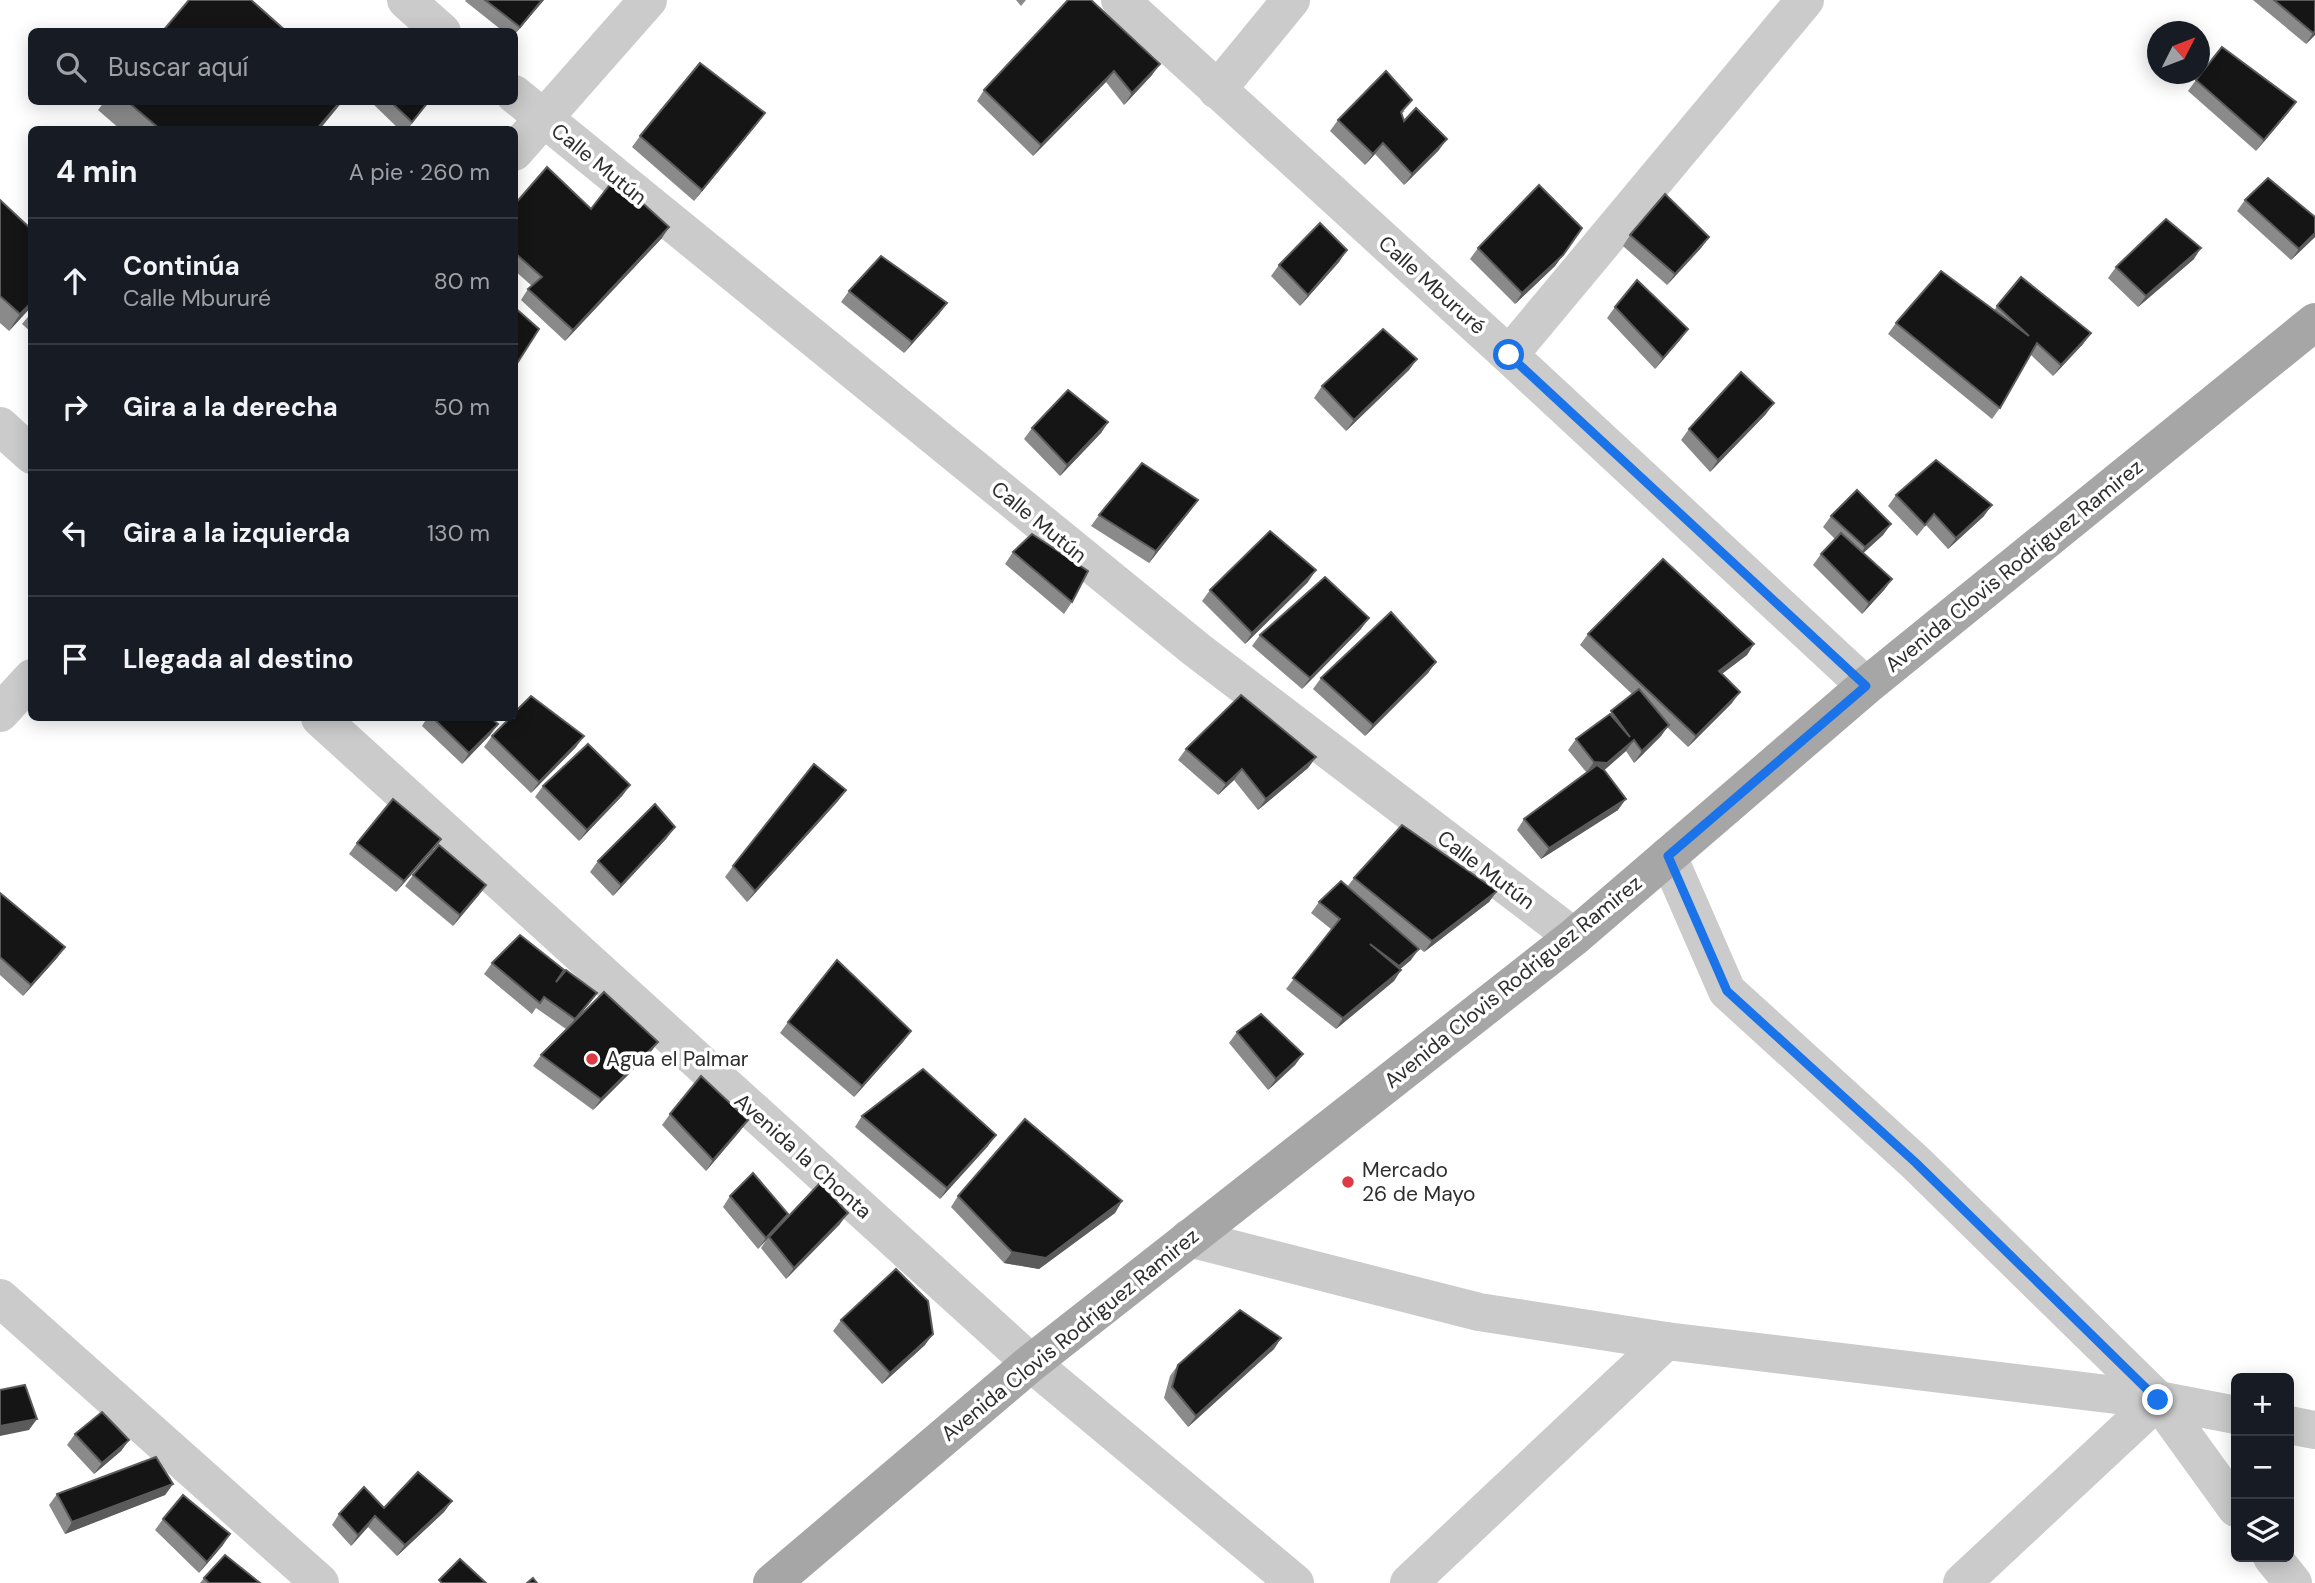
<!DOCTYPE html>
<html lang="es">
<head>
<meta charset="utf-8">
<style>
  :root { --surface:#171b24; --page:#20242c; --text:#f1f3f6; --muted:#9ea1a6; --line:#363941 }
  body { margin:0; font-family:"DM Sans",sans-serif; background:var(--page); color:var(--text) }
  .controls { position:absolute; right:21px; bottom:21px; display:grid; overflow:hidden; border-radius:10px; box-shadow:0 4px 18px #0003 }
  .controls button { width:63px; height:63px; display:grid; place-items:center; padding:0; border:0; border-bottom:2px solid var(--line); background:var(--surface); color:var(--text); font:35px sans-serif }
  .compass { position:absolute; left:2147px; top:21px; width:63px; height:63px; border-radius:50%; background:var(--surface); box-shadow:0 4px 18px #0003; rotate:48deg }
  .stop { position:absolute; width:21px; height:21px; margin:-16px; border:5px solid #1a73e8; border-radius:50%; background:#fff }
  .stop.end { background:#1a73e8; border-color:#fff; box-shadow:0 2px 7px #0008 }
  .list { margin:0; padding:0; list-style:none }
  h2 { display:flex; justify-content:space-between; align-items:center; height:91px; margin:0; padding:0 28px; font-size:30px }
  h2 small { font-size:23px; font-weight:400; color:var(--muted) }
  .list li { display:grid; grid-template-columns:46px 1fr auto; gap:21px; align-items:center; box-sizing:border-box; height:126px; padding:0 28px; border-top:2px solid var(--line) }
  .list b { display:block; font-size:26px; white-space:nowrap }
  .list p { margin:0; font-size:23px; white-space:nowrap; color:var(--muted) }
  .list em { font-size:23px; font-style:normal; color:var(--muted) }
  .icon { flex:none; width:38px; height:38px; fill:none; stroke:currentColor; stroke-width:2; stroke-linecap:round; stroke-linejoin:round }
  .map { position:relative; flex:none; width:2315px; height:1583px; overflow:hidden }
  .search { position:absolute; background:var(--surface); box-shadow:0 4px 18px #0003; left:28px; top:28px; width:490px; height:77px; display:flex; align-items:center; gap:18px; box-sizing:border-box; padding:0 24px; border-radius:10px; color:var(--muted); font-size:26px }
  .panel { position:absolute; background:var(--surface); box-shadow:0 4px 18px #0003; left:28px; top:126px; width:490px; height:595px; border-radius:10px }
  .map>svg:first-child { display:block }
</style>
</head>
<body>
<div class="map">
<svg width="2315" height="1583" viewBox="0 0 2315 1583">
  <rect width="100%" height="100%" fill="#fff"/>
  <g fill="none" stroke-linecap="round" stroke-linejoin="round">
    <!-- minor -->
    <g stroke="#cbcbcb" stroke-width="38">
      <path d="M406,0l36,32"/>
      <path d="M1120,0l389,355 357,331"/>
      <path d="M1217,90l74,-90"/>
      <path d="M514,94l683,556 377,287"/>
      <path d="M514,152l134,-152"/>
      <path d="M1509,355l296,-355"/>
      <path d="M0,426l32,29"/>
      <path d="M0,713l32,-35"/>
      <path d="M320,718l711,645 264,220"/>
      <path d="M1668,856l59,135 189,172 242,237 78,108"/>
      <path d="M1189,1238l290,74 187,29 492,59 78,15"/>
      <path d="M0,1298l320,285"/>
      <path d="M2289,1425l26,5"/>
      <path d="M2272,1557l21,26"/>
      <path d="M1409,1583l257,-242"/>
      <path d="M1962,1583l196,-183"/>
    </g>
    <!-- major -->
    <path stroke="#a6a6a6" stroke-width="38" d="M772,1583l259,-220 543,-426 292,-251 449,-364"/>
  </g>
  <!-- wall -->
  <g fill="#8a8a8a">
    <path d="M466,0h78l-30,35v-3h-10l-39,-31z"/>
    <path d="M1016,0h10l-5,6z"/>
    <path d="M1068,0l84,75 -28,30 -18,-23 -73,74 -56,-55 7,-11z"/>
    <path d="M2253,0h62v35l-9,9z"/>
    <path d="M2196,80l100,22 -8,11 -32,38 -68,-60z"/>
    <path d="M104,102h238l-23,28h-198l-23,-20z"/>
    <path d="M371,102h58l-22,28h-7z"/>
    <path d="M1405,111l-4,3 3,7 35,29 -35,35 -29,-31 -10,11 -35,-34 8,-11z"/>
    <path d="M765,113l-8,11 -63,77 -62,-54 8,-11z"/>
    <path d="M0,200l32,30v76l-23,25 -9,-8z"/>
    <path d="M2245,200l70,37 -24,23 -54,-49z"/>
    <path d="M514,205l77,4 71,29 -97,103 -44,-41 7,-11 4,-3 -18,-16z"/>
    <path d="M1582,228l-27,38 -40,38 -45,-45 8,-11z"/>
    <path d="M1630,235l79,2 -8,11 -34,37 -44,-39z"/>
    <path d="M1347,250l-8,12 -39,44 -29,-30 8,-11z"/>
    <path d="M2194,259l-56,48 -30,-29 8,-11z"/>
    <path d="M849,291l98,12 -8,11 -35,39 -63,-51z"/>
    <path d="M1997,306l94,27 -8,11 -30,32 -22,-21 -31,53 -8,11 -104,-85 8,-11 98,-12z"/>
    <path d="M1615,307l73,22 -8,11 -25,29 -48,-51z"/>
    <path d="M32,312v21l-10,-9z"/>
    <path d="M1417,359l-8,11 -63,61 -32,-33 8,-12z"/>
    <path d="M1766,414l-56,58 -29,-32 8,-11z"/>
    <path d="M1108,422l-7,11 -41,43 -36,-37 8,-11z"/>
    <path d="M1896,495l88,21 -36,33 -22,-24 -9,11 -29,-30z"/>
    <path d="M1190,511l-41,52 -58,-37 8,-11z"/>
    <path d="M1831,516l60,8 -8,11 -20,18 29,26 -8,11 -22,24 -49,-49 8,-11 14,-15 -12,-12z"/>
    <path d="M1013,552l59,50 -8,12 -59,-50z"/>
    <path d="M1308,582l-63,62 -43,-43 8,-11z"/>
    <path d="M1361,629l-59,60 -50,-43 8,-11z"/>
    <path d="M1588,634l166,10 -7,11 -25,19 10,29 -44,44 -21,-20 -6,9 -27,27 -8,-12 -22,19 14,40 -77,49 -24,-29 7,-11 63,-46 -19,-23 8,-11 34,-25 22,-20 -52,-49z"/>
    <path d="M1436,662l-8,11 -63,63 -52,-47 8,-11z"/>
    <path d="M427,718h64l7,6 -8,11 -28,29 -40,-38z"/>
    <path d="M492,736l84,11 -45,46 -47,-46z"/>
    <path d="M1186,749l130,8 -8,11 -50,42 -24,-30 -16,15 -40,-35z"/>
    <path d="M630,785l-8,11 -43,45 -44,-44 8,-11z"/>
    <path d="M838,801l-91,101 -22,-25 8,-11z"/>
    <path d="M667,838l-54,58 -23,-24 8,-11z"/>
    <path d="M357,843l76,7 -37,42 -47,-38z"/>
    <path d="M413,875l73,10 -8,11 -25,30 -48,-40z"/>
    <path d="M1354,878l143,13 -8,11 -65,50 -16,-13 3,21 -11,9 1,1 -7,11 -58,48 -50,-40 45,-60 -20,-16 8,-11 28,-15z"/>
    <path d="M0,893l57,65 -34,38 -23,-21z"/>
    <path d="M492,963l105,30 -23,29 84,20 -8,11 -57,57 -60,-44 8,-11 25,-26 -30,-21 -4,6 -48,-40z"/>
    <path d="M788,1022l123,9 -8,11 -49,55 -74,-64z"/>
    <path d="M1237,1032l66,22 -8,11 -27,25 -39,-47z"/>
    <path d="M670,1114l70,17 -34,40 -44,-46z"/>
    <path d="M862,1116l126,30 -48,53 -85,-72z"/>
    <path d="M730,1196l48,31 62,-3 -54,55 -25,-31 6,-9 -9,10 -35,-42z"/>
    <path d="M958,1196l164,5 -7,12 -76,56 -35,-6 -53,-56z"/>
    <path d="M841,1320l84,25 -43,39 -49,-53z"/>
    <path d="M1281,1338l-7,11 -86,78 -24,-29 6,-22 8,-11z"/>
    <path d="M75,1434l54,6 -8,11 -27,23 -27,-29z"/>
    <path d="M173,1484l-8,11 -100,39 -16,-29 8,-11z"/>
    <path d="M452,1501l-8,11 -47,44 -29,-29 -17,19 -19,-21 7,-11z"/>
    <path d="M163,1519l60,26 -24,28 -44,-43z"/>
    <path d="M204,1578l56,5h-60z"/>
  </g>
  <!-- shaded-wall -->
  <g fill="#5b5b5b">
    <path d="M542,0h2l-30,35 6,-8z"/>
    <path d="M2315,31v4l-9,9 7,-11z"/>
    <path d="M1160,64l-8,11 -28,30 8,-12z"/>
    <path d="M1114,71l-8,11 -73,74 8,-11z"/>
    <path d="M340,102h2l-23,28h-3z"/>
    <path d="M2296,102l-8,11 -32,38 8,-11z"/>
    <path d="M765,113l-8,11 -63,77 8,-11z"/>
    <path d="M1447,139l-8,11 -35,35 8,-11z"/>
    <path d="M1383,143l-8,11 -10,11 8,-11z"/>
    <path d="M669,227l-7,11 -97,103 8,-11z"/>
    <path d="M2315,233v4l-24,23 8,-11z"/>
    <path d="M1709,237l-8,11 -34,37 8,-11z"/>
    <path d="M2201,248l-7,11 -56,48 8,-11z"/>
    <path d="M1347,250l-8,12 -39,44 8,-11z"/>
    <path d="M1563,255l-8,11 -40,38 7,-11z"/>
    <path d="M32,302v4l-23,25 11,-17z"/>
    <path d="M947,303l-8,11 -35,39 8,-11z"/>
    <path d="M1688,329l-8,11 -25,29 8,-11z"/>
    <path d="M2091,333l-8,11 -30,32 8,-11z"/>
    <path d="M1417,359l-8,11 -63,61 8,-11z"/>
    <path d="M1774,403l-8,11 -56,58 8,-12z"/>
    <path d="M1108,422l-7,11 -41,43 7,-11z"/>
    <path d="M1198,500l-8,11 -41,52 7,-12z"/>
    <path d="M1992,505l-8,11 -36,33 8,-11z"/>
    <path d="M1891,524l-8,11 -25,23 7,-11z"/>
    <path d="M1316,570l-8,12 -63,62 7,-11z"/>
    <path d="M1892,579l-8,11 -22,24 7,-11z"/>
    <path d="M1369,618l-8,11 -59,60 8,-11z"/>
    <path d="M1754,644l-7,11 -36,27 8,-11z"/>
    <path d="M1436,662l-8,11 -63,63 8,-11z"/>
    <path d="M1740,692l-8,11 -44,44 8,-11z"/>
    <path d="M498,724l-8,11 -28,29 7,-11z"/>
    <path d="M1669,725l-8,11 -27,27 8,-12z"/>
    <path d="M584,736l-8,11 -45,46 8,-11z"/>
    <path d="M1634,740l-8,11 -26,23 -14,-1 8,-11z"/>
    <path d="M1316,757l-8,11 -50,42 8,-11z"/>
    <path d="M1242,769l-8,11 -16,15 8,-11z"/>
    <path d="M630,785l-8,11 -43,45 8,-11z"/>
    <path d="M846,790l-8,11 -91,101 8,-11z"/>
    <path d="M1626,799l-8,11 -77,49 8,-11z"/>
    <path d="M675,827l-8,11 -54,58 8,-11z"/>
    <path d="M441,839l-8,11 -37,42 8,-11z"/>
    <path d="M486,885l-8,11 -25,30 7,-11z"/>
    <path d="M1497,891l-8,11 -65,50 8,-11z"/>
    <path d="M65,947l-8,11 -34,38 8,-11z"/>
    <path d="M1419,949l-8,11 -20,17 8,-11z"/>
    <path d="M1401,970l-7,11 -58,48 7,-11z"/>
    <path d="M597,993l-8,11 -22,26 8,-11z"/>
    <path d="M911,1031l-8,11 -49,55 8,-11z"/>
    <path d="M658,1042l-8,11 -57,57 8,-11z"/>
    <path d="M1303,1054l-8,11 -27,25 8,-11z"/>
    <path d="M748,1120l-8,11 -34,40 7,-11z"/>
    <path d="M996,1135l-8,11 -48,53 7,-11z"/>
    <path d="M1122,1201l-7,12 -76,56 -35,-6 8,-11z"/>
    <path d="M848,1213l-8,11 -54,55 8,-11z"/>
    <path d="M788,1214l-8,11 -22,24 8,-11z"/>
    <path d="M933,1334l-8,11 -43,39 8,-11z"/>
    <path d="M1281,1338l-7,11 -86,78 8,-11z"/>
    <path d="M37,1419l-8,11 -29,6v-10z"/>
    <path d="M129,1440l-8,11 -27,23 8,-11z"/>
    <path d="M173,1484l-8,11 -100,39 7,-12z"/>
    <path d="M452,1501l-8,11 -47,44 8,-11z"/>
    <path d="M375,1516l-7,11 -17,19 7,-11z"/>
    <path d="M230,1534l-7,11 -24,28 8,-11z"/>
  </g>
  <!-- building -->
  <g fill="#151515" stroke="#5b5b5b" stroke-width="2">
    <path d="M189,0h62l36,32h-125z"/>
    <path d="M485,0h57l-22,27z"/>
    <path d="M1068,0h23l69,64 -28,29 -18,-22 -73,74 -57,-55z"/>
    <path d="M2274,0h41v31l-2,2z"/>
    <path d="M2222,47l74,55 -32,38 -68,-60z"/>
    <path d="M700,63l65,50 -63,77 -62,-54z"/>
    <path d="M1386,71l26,29 -11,12 3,9 12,-13 31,31 -35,35 -29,-31 -10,11 -35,-34z"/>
    <path d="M128,102h212l-24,28h-155z"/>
    <path d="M391,102h37l-16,20z"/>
    <path d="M547,167l44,42 24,-31 54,49 -96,103 -45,-41 14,-12 -28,-25v-47z"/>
    <path d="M2268,178l47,39v16l-16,16 -54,-49z"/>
    <path d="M1539,185l43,43 -19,27 -41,38 -44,-45z"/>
    <path d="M1665,194l44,43 -34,37 -45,-39z"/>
    <path d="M0,200l32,30v72l-12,12 -20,-18z"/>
    <path d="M2166,219l35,29 -55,48 -30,-29z"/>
    <path d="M1320,223l27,27 -39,45 -29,-30z"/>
    <path d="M881,256l66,47 -35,39 -63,-51z"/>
    <path d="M1941,271l88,65 -32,-30 24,-29 70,56 -30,32 -24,-22 -37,65 -104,-85z"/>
    <path d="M1637,280l51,49 -25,29 -48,-51z"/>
    <path d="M514,307l25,22 -25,39z"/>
    <path d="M1383,329l34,30 -63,61 -32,-34z"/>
    <path d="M1741,372l33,31 -56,57 -29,-31z"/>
    <path d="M1068,390l40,32 -41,43 -35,-37z"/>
    <path d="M1936,460l56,45 -36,33 -22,-24 -9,11 -29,-30z"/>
    <path d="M1142,463l56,37 -42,51 -57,-36z"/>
    <path d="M1857,490l34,34 -26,23 -34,-31z"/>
    <path d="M1270,531l46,39 -64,63 -42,-43z"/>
    <path d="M1841,533l51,46 -23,24 -48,-49z"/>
    <path d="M1032,534l56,37 -16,31 -59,-50z"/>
    <path d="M1663,559l91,85 -35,27 21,21 -44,44 -108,-102z"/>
    <path d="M1325,577l44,41 -59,60 -50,-43z"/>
    <path d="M1391,612l45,50 -63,63 -52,-47z"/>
    <path d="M1639,689l30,36 -27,26 -8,-11 -27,23 -13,-1 -18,-23 34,-25 20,23 -19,-26z"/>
    <path d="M1241,695l75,62 -50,42 -24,-30 -16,15 -40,-35z"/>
    <path d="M531,696l53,40 -45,46 -47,-46 18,-18h4v-5z"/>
    <path d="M433,718h58l7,6 -29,29z"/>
    <path d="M588,744l42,41 -43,45 -44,-44z"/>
    <path d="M814,764l32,26 -91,101 -22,-25z"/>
    <path d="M1597,765l7,5 22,29 -77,49 -25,-29z"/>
    <path d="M393,799l48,40 -37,42 -47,-38z"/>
    <path d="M655,804l20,23 -54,58 -23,-24z"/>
    <path d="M1402,825l95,66 -65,50 -78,-63z"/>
    <path d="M439,845l47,40 -26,30 -47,-40z"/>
    <path d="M1341,881l78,68 -20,17 -29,-22 31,26 -58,48 -50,-40 47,-59 -21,-17z"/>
    <path d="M0,893l65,54 -34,38 -31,-28z"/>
    <path d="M520,935l44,35 -8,12 10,-12 31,23 -22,26 -31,-22 -4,6 -48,-40z"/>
    <path d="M837,960l74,71 -49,55 -74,-64z"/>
    <path d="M604,992l54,50 -57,57 -60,-44z"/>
    <path d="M1261,1014l42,40 -27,25 -39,-47z"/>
    <path d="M923,1069l73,66 -49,53 -85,-72z"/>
    <path d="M701,1076l47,44 -35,40 -43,-46z"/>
    <path d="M1025,1119l97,82 -76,57 -34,-6 -54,-56z"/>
    <path d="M753,1173l35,41 -22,24 -36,-42z"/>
    <path d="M820,1183l28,30 -54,55 -25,-31z"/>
    <path d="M896,1269l32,32 5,33 -43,39 -49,-53z"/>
    <path d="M1240,1310l41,28 -85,78 -24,-29 6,-22z"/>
    <path d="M25,1385l12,34 -37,7v-36z"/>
    <path d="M102,1412l27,28 -27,23 -27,-29z"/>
    <path d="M156,1457l17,27 -101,38 -15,-28z"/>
    <path d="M418,1472l34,29 -47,44 -30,-29 -17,19 -19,-21 25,-27 20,21z"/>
    <path d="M183,1495l47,39 -23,28 -44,-43z"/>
    <path d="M225,1555l35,28h-51l-5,-5z"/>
    <path d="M460,1559l26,24h-44l-3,-3z"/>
    <path d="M533,1578l4,5h-10z"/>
  </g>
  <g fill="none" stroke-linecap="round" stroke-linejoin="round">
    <!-- route -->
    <path stroke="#1a73e8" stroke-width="9" d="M1509,355l357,331 -198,170 59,135 189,172 242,237"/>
  </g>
  <!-- markers -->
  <g fill="#dc3a45" stroke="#fff" stroke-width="2.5">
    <circle cx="592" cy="1059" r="7"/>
    <circle cx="1348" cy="1182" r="7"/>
  </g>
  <g text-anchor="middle" stroke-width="7" stroke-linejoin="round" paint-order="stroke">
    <!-- street labels -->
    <g font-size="21" fill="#2e2e2e" stroke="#fff">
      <text transform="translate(599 164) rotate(39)" y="7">Calle Mutún</text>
      <text transform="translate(1432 285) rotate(42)" y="7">Calle Mbururé</text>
      <text transform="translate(1039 522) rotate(39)" y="7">Calle Mutún</text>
      <text transform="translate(2014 566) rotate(-39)" y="7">Avenida Clovis Rodriguez Ramirez</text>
      <text transform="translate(1486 870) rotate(37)" y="7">Calle Mutún</text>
      <text transform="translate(1513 982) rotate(-39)" y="7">Avenida Clovis Rodriguez Ramirez</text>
      <text transform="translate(803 1156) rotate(42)" y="7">Avenida la Chonta</text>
      <text transform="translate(1070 1335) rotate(-39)" y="7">Avenida Clovis Rodriguez Ramirez</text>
    </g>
    <!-- poi labels -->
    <g font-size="21" fill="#2e2e2e" stroke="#fff" text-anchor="start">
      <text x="606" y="1066">Agua el Palmar</text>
      <text x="1362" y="1177">Mercado<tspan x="1362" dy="24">26 de Mayo</tspan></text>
    </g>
  </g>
</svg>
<div class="controls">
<button>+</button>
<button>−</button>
<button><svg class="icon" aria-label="layers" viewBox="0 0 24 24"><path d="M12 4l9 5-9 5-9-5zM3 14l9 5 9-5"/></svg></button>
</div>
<svg class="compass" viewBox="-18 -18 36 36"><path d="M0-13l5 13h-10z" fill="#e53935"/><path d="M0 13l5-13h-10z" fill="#9ea1a6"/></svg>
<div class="stop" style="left:1509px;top:355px"></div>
<div class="stop end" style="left:2158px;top:1400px"></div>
<div class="search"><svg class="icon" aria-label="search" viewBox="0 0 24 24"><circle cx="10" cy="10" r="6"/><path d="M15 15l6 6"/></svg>Buscar aquí</div>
<section class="panel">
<h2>4 min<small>A pie · 260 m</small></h2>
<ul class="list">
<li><svg class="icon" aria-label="ahead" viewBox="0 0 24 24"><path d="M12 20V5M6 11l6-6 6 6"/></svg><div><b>Continúa</b><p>Calle Mbururé</p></div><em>80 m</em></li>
<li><svg class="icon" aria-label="right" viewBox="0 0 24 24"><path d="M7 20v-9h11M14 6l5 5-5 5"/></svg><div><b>Gira a la derecha</b></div><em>50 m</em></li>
<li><svg class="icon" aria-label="left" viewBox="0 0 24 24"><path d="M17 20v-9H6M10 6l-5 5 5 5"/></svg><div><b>Gira a la izquierda</b></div><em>130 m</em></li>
<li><svg class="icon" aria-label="arrive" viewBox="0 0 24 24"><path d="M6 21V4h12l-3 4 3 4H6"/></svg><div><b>Llegada al destino</b></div></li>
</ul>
</section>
</div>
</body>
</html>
